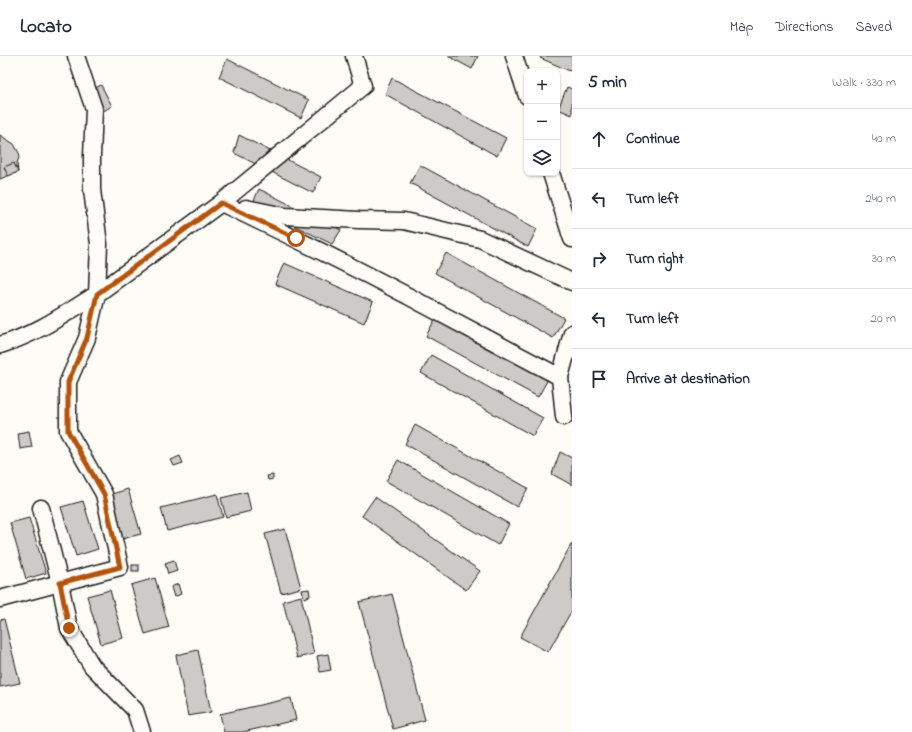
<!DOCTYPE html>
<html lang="en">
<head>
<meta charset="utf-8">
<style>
  :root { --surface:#fff; --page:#f6f6f7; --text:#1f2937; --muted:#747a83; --line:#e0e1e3 }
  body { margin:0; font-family:"Indie Flower",sans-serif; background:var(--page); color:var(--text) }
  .controls { position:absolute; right:12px; top:12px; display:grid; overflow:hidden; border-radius:8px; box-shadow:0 1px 3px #0004 }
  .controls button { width:36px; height:36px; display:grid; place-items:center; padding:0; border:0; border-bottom:1px solid var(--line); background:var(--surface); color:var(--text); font:20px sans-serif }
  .stop { position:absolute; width:12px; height:12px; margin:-9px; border:3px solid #b45309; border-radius:50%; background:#fff }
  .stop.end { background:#b45309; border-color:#fff; box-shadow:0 1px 4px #0008 }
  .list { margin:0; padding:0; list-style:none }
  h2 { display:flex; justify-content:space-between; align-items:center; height:52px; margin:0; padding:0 16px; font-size:17px }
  h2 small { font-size:13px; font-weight:400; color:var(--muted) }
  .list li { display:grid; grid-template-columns:26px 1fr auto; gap:12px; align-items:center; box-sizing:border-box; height:60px; padding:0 16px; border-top:1px solid var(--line) }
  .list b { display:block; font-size:15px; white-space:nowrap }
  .list em { font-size:13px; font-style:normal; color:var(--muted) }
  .icon { flex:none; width:22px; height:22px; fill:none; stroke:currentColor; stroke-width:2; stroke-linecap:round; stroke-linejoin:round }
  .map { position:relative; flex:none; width:572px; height:676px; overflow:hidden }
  header { display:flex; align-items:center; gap:24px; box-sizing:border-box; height:56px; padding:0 20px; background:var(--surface); border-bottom:1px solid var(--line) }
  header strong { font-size:19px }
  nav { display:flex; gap:22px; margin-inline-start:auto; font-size:14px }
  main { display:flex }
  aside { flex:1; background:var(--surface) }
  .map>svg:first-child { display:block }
</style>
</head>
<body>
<header>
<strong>Locato</strong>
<nav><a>Map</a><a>Directions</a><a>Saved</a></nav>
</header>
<main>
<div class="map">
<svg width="572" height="676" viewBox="0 0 572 676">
  <rect width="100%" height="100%" fill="#fdfcf7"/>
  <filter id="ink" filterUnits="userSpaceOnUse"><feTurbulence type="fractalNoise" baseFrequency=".025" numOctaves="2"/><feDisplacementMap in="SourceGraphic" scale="8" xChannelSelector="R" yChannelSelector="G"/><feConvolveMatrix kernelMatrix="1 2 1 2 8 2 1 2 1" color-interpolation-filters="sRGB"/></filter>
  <g filter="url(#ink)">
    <!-- building -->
    <g fill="#cccbc8" stroke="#1c1c1c">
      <path d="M448,0h30l-6,13z"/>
      <path d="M541,0h31v11l-2,4 -30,-13z"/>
      <path d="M227,3l82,41 -8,18 -82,-41z"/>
      <path d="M392,22l114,60 -9,18 -112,-62z"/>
      <path d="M101,29l11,21 -12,7 -12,-21z"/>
      <path d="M567,31l5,2v26l-14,-6z"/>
      <path d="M0,79l14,9 6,11 -3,8 1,9 -18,7z"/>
      <path d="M239,79l82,42 -8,16 -79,-40z"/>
      <path d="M14,107l4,9 -10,4 -4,-9z"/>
      <path d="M420,109l117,64 -9,18 -118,-64z"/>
      <path d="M259,133l82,41 -9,14 -80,-39z"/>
      <path d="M446,197l118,65 -11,20 -118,-65z"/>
      <path d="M284,207l89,39 -9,21 -89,-39z"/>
      <path d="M438,258l110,65 -10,18 -112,-61z"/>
      <path d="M431,299l112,63 -10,18 -112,-63z"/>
      <path d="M415,369l113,63 -11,19 -112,-63z"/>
      <path d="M29,375l3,16 -12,2 -2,-16z"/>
      <path d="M560,396l12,6v27l-20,-11z"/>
      <path d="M180,400l3,7 -9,3 -3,-6z"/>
      <path d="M398,404l111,64 -11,21 -112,-64z"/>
      <path d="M273,419v4l-5,1 -1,-4z"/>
      <path d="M128,433l13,45 -19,5 -13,-44z"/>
      <path d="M247,436l4,19 -25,6 -5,-19z"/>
      <path d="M217,438l6,23 -56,14 -6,-23z"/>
      <path d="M375,441l105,74 -14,19 -104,-74z"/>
      <path d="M83,445l15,48 -22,7 -15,-49z"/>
      <path d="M29,462l17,55 -20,6 -16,-56z"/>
      <path d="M285,473l16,59 -20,5 -16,-59z"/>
      <path d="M572,487v67l-24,42 -28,-15z"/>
      <path d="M174,504l3,11 -9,3 -3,-11z"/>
      <rect x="132" y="509" width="7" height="6"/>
      <path d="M155,522l14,49 -24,7 -14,-49z"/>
      <path d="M178,528l3,10 -7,3 -3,-10z"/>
      <path d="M309,533l1,7 -6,2 -2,-8z"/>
      <path d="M110,534l13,48 -22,6 -14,-48z"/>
      <path d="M392,538l33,126 -32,9 -34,-127z"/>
      <path d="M301,540l13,58 -17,4 -14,-57z"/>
      <path d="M4,563l16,64 -20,4v-67z"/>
      <path d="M198,594l13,62 -23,4 -12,-61z"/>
      <path d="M328,598l3,16 -11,2 -3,-16z"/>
      <path d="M291,642l5,22 -53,12h-19l-4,-18z"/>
    </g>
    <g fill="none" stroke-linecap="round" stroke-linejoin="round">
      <!-- minor casing -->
      <g stroke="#1c1c1c" stroke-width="19">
        <g id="minor">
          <path d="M514,0l13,40"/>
          <path d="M551,117l21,66"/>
          <path d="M221,147c72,34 143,69 213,107 42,22 84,45 126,67"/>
          <path d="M246,152l39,8 74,4 45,1 76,18 92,43"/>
          <path d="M0,289c35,-10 66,-32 97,-51l2,-50 -7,-54v-34l2,-47 -18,-53"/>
          <path d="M564,361l-4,-40 12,-44"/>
          <path d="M41,452l19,75 9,45 23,38 43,44 7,22"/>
          <path d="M0,543l120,-32 -16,-73 -36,-63v-49l19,-44 10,-44 124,-91 142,-117 -9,-30"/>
        </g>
      </g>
      <!-- minor -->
      <use href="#minor" stroke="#fdfcf7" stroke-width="16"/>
    </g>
  </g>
  <g fill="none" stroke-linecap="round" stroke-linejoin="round" filter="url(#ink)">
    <!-- route -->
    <path stroke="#b45309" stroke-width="5" d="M69,572l-9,-45 60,-16 -16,-73 -36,-63v-49l19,-44 10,-44 124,-91 75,35"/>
  </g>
</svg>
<div class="controls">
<button>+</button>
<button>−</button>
<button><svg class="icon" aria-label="layers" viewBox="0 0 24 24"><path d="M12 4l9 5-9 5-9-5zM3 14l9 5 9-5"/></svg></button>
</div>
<div class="stop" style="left:296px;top:182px"></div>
<div class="stop end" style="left:69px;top:572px"></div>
</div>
<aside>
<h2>5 min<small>Walk · 330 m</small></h2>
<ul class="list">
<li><svg class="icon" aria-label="ahead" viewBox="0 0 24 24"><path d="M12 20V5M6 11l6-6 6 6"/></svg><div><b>Continue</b></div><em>40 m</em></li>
<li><svg class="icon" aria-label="left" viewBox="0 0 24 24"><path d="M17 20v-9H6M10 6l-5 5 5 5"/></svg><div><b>Turn left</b></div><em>240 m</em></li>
<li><svg class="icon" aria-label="right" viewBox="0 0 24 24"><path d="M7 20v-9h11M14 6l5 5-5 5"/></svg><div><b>Turn right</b></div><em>30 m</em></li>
<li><svg class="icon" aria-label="left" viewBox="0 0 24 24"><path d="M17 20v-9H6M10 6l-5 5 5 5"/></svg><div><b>Turn left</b></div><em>20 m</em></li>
<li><svg class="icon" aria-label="arrive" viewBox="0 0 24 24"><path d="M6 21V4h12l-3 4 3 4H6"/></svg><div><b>Arrive at destination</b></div></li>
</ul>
</aside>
</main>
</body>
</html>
